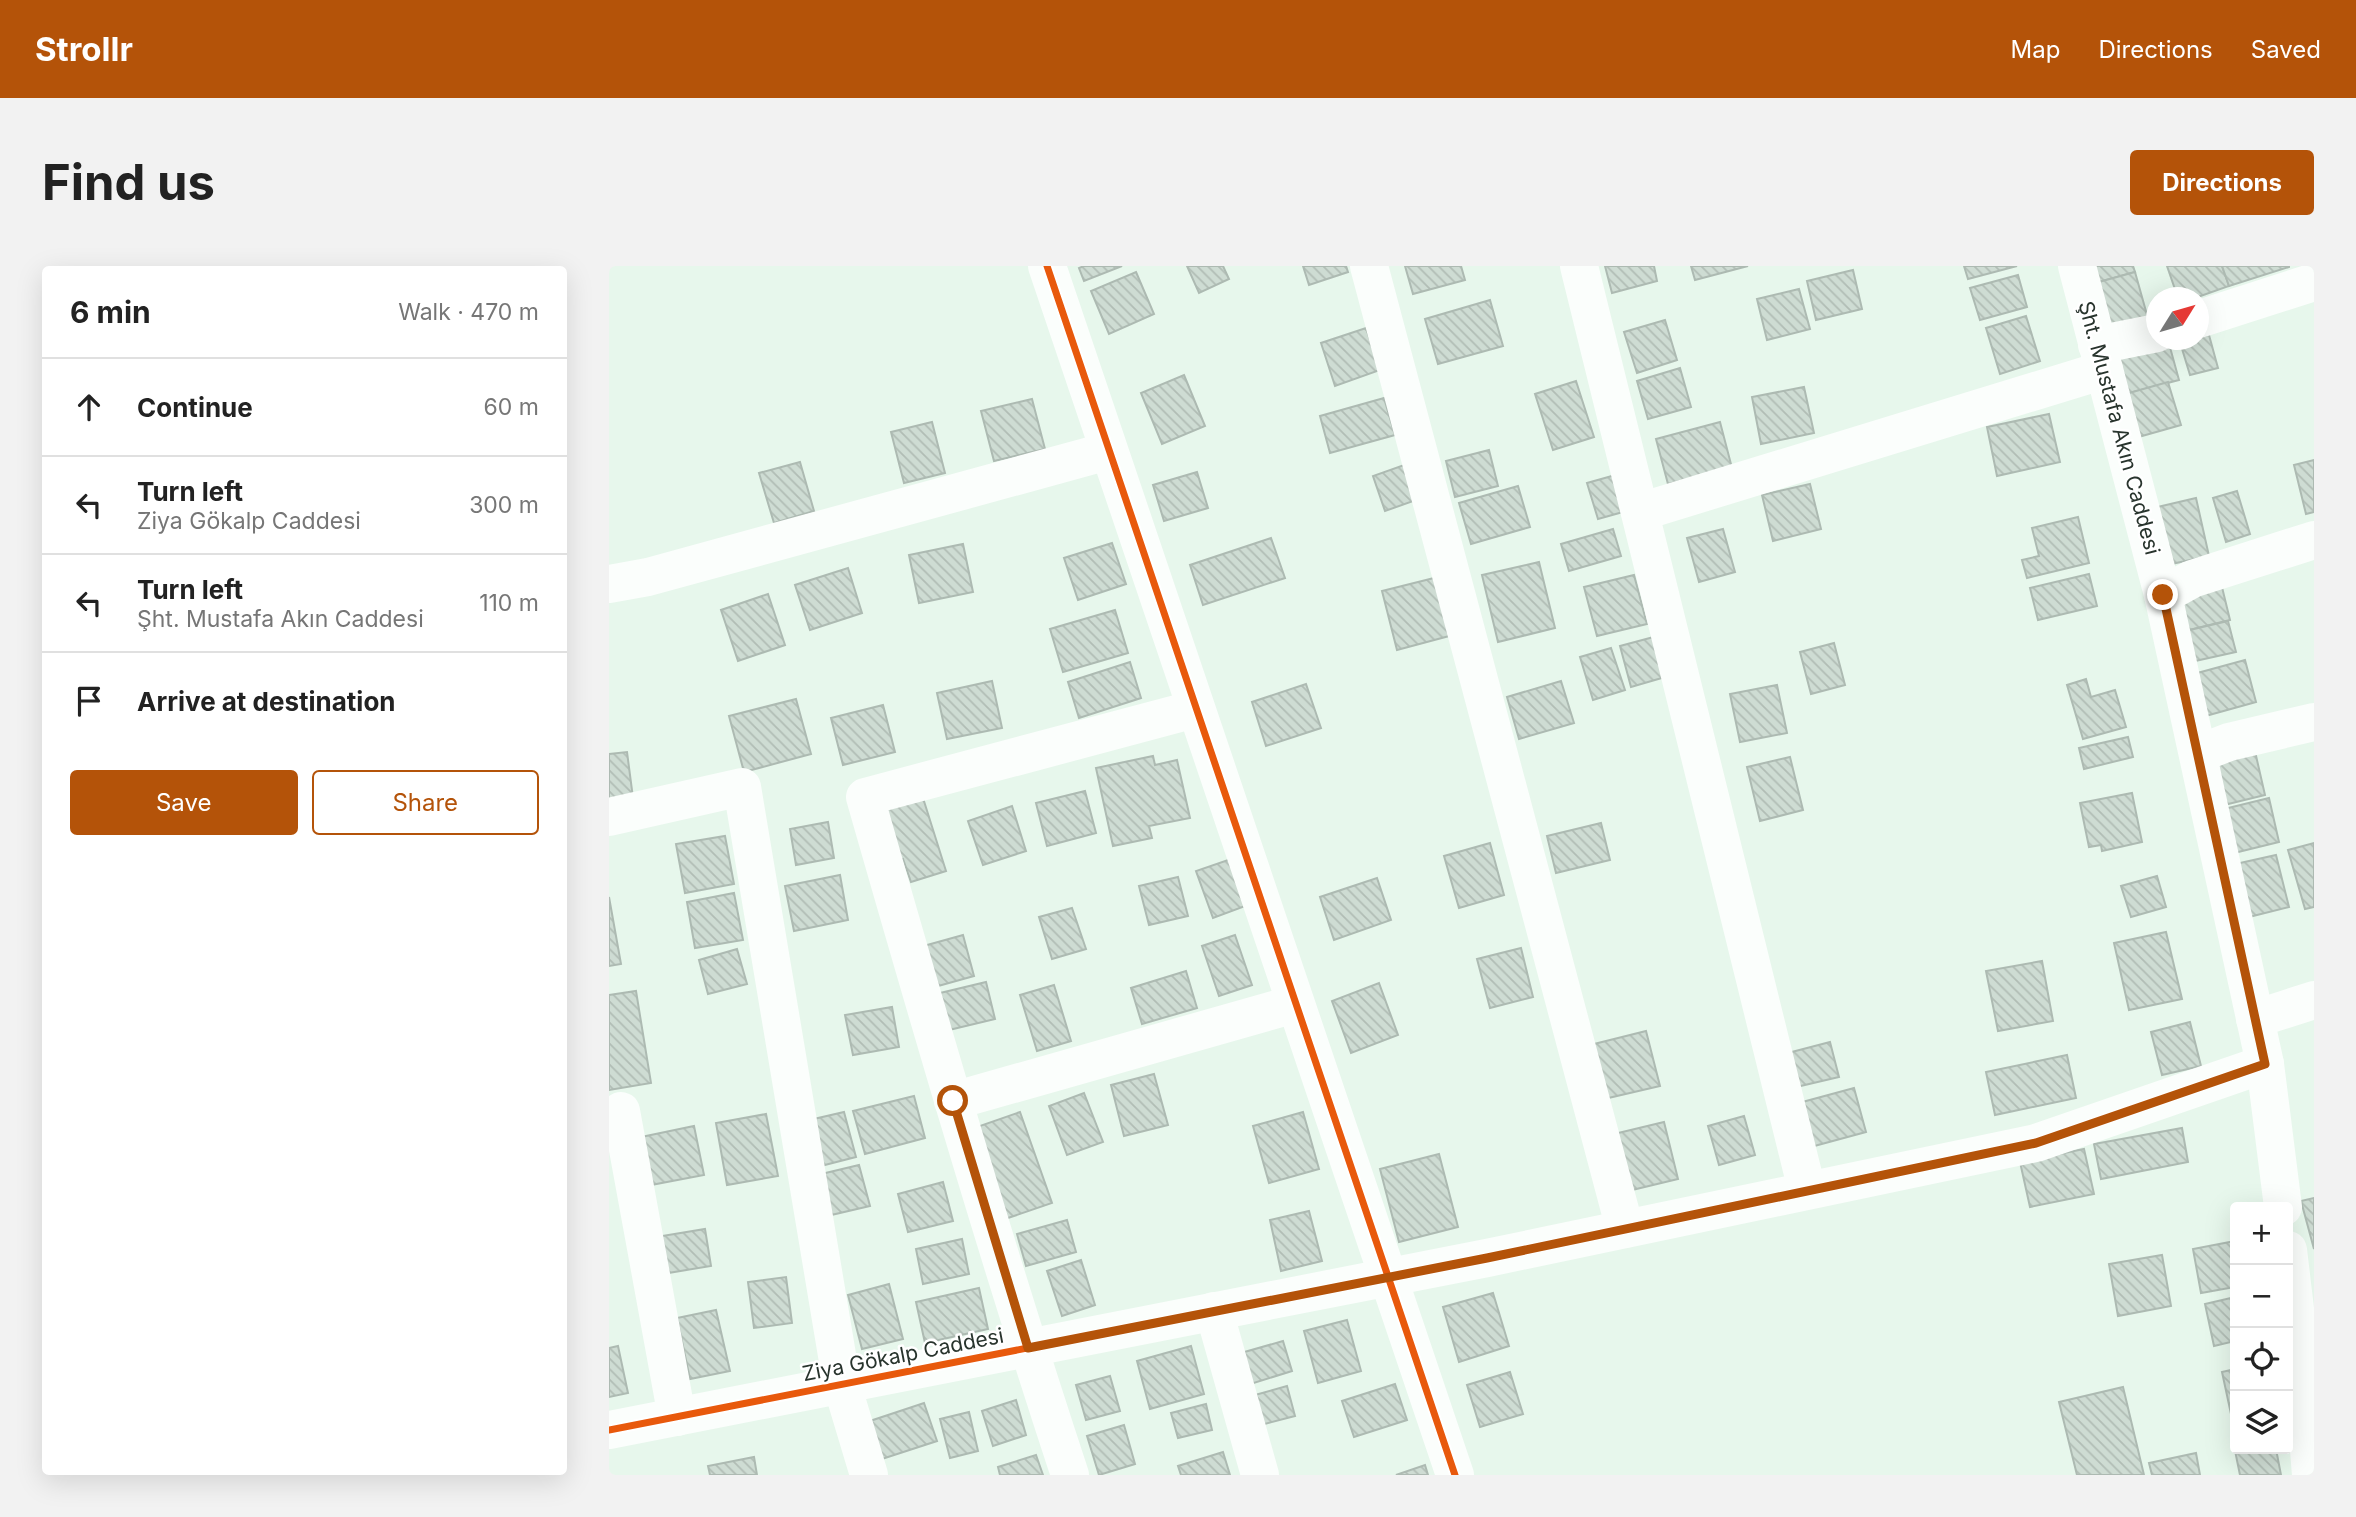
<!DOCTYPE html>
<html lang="en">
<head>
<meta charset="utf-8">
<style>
  :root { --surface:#fff; --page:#f2f2f2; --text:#222; --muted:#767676; --line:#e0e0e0; --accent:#b45309 }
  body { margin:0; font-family:Inter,sans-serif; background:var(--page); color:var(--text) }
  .controls { position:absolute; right:21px; bottom:21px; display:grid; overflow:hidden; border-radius:7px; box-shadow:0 7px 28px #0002 }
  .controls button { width:63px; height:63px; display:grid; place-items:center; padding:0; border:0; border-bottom:2px solid var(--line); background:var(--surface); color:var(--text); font:35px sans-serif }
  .compass { position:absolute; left:1537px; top:21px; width:63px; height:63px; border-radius:50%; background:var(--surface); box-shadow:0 7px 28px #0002; rotate:53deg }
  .stop { position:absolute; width:21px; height:21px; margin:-16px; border:5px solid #b45309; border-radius:50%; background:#fff }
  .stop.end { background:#b45309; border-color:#fff; box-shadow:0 2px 7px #0008 }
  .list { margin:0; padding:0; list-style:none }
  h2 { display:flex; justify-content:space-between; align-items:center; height:91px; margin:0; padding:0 28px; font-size:30px }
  h2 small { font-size:23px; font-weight:400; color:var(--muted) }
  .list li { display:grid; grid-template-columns:46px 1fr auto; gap:21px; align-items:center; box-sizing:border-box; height:98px; padding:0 28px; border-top:2px solid var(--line) }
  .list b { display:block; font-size:26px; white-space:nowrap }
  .list p { margin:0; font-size:23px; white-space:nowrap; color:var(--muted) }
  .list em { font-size:23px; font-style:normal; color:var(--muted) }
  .actions { display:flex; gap:14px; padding:21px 28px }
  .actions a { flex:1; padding:16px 0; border:2px solid var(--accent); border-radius:7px; text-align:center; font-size:24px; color:var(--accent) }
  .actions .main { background:var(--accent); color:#fff }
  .icon { flex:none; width:38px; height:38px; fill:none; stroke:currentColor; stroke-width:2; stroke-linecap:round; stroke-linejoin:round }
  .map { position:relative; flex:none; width:1705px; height:1209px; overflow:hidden; border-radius:7px }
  header { display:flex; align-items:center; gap:42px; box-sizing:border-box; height:98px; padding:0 35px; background:var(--accent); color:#fff }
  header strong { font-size:33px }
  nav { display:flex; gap:38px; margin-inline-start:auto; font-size:24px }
  .intro { display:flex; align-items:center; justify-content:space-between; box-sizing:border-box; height:168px; padding:0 42px }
  h1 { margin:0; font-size:49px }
  .button { padding:18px 32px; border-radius:7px; background:var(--accent); color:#fff; font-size:24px; font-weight:700 }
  main { display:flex; gap:42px; padding:0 42px }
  aside { flex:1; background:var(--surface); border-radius:7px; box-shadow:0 7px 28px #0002 }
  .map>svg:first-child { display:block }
</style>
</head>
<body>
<header>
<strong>Strollr</strong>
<nav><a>Map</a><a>Directions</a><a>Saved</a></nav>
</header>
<div class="intro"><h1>Find us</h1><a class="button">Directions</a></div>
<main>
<aside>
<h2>6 min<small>Walk · 470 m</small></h2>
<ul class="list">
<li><svg class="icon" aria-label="ahead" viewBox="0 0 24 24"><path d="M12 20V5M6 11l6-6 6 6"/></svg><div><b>Continue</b></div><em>60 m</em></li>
<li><svg class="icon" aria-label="left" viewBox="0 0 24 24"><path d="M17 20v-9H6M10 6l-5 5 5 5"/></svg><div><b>Turn left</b><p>Ziya Gökalp Caddesi</p></div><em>300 m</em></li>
<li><svg class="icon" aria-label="left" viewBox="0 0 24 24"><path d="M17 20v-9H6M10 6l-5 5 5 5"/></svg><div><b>Turn left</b><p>Şht. Mustafa Akın Caddesi</p></div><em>110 m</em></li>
<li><svg class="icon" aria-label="arrive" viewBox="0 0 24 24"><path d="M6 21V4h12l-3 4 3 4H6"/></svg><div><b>Arrive at destination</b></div></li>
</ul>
<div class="actions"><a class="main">Save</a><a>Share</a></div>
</aside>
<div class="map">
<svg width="1705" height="1209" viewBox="0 0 1705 1209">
  <defs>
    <pattern id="building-back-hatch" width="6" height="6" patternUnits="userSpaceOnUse" patternTransform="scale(1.75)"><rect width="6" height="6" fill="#cedcd3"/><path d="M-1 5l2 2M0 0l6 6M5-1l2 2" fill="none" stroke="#b1bdb5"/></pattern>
  </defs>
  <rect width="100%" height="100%" fill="#e7f7ec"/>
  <!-- building -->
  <g fill="url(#building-back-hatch)" stroke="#adbab2" stroke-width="2">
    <path d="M475,0h38l-38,15 -5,-13z"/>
    <path d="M578,0h36l6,13 -30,14z"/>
    <path d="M694,0h43l2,6 -39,13z"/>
    <path d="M796,0h56l4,14 -52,14z"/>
    <path d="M996,0h49l3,15 -45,12z"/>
    <path d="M1082,0h57l-53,14z"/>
    <path d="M1355,0h53l-49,13z"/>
    <path d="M1474,0h50l2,6 -47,13z"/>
    <path d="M1558,0h55l7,20 -34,12h-17z"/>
    <path d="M1613,0h67v1l-60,19z"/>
    <path d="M1244,4l9,39 -46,11 -9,-39z"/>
    <path d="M527,6l18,42 -45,20 -18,-43z"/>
    <path d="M1526,6l14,50 -47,13 -14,-50z"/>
    <path d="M1409,9l9,32 -47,13 -10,-32z"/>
    <path d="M1190,23l11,40 -43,11 -10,-41z"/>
    <path d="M881,34l13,46 -65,18 -13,-45z"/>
    <path d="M1417,50l14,45 -40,13 -14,-46z"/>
    <path d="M1056,54l12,40 -40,13 -13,-41z"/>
    <path d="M757,62l14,42 -45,16 -14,-43z"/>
    <path d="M1600,69l9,33 -28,7 -10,-33 19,-2v-3z"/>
    <path d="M1559,74l11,40 -57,15 -12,-45z"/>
    <path d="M1071,102l11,39 -43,12 -11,-38z"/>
    <path d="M575,109l21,51 -43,18 -21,-51z"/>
    <path d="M967,115l18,56 -41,13 -18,-56z"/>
    <path d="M1559,116l13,43 -46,13 -13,-43z"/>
    <path d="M1195,121l10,46 -53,11 -9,-47z"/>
    <path d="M775,132l11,37 -65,18 -10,-37z"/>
    <path d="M423,133l13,50 -51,12 -13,-50z"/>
    <path d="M1440,148l11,48 -63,14 -10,-49z"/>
    <path d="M323,156l13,51 -41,10 -13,-51z"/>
    <path d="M1111,156l12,46 -64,16 -12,-45z"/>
    <path d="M880,184l9,36 -43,11 -9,-36z"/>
    <path d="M1705,194v52l-8,2 -12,-49z"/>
    <path d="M191,196l14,49 -40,12 -15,-50z"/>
    <path d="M798,198l12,35 -34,12 -12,-35z"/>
    <path d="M588,206l11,36 -44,13 -11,-36z"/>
    <path d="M1010,208l11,36 -32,9 -11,-36z"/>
    <path d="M1201,218l11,45 -48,12 -11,-46z"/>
    <path d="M909,220l12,41 -59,17 -12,-41z"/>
    <path d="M1628,225l13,43 -24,8 -13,-44z"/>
    <path d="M1587,232l13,58 -47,10 -13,-57z"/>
    <path d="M1469,251l11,46 -62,15 -5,-18 17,-4 -7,-28z"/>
    <path d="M1004,263l8,27 -52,15 -8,-27z"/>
    <path d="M1114,263l12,43 -36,10 -12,-44z"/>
    <path d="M662,272l14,40 -82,27 -13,-40z"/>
    <path d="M503,277l14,41 -48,16 -14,-42z"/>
    <path d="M354,278l10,48 -54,11 -10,-48z"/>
    <path d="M930,296l16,66 -57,14 -16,-67z"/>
    <path d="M239,302l14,45 -52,17 -15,-45z"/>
    <path d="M1480,308l8,32 -59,14 -8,-32z"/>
    <path d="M1025,309l13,49 -50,12 -13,-49z"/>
    <path d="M829,311l15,58 -56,15 -15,-59z"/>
    <path d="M1611,313l10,41 -53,13 -10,-41z"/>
    <path d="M159,328l17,51 -47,16 -17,-51z"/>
    <path d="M506,344l13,43 -65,19 -13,-43z"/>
    <path d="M1619,355l8,31 -50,11 -9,-30z"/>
    <path d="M1052,369l11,40 -41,12 -11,-41z"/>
    <path d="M1225,377l11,42 -34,9 -11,-42z"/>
    <path d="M1002,382l14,42 -32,10 -13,-43z"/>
    <path d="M1636,394l11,42 -54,15 -12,-42z"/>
    <path d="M521,396l11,36 -62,20 -11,-36z"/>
    <path d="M1477,413l5,18 24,-7 11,37 -43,12 -16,-54z"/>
    <path d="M383,415l10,47 -55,11 -10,-46z"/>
    <path d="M952,415l13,42 -55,16 -12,-42z"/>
    <path d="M697,418l15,44 -55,18 -14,-44z"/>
    <path d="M1168,419l10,48 -47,9 -10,-48z"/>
    <path d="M187,433l15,55 -67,18 -15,-56z"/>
    <path d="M274,439l12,47 -52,13 -12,-47z"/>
    <path d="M1519,471l5,20 -49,12 -5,-21z"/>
    <path d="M1645,481l11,48 -45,11 -12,-48z"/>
    <path d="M18,486l6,46 -24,4v-48z"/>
    <path d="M544,490l2,9 22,-5 13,58 -41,8 3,12 -39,8 -17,-78z"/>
    <path d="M1181,491l13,53 -43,11 -13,-54z"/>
    <path d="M476,525l11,42 -49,13 -11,-43z"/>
    <path d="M1523,527l10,49 -40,9 -1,-6 -12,2 -9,-44z"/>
    <path d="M314,532l23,73 -35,11 -8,-23 -10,3 -15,-50z"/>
    <path d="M1660,532l10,44 -49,12 -10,-44z"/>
    <path d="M403,540l14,45 -43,14 -15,-44z"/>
    <path d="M219,556l6,36 -38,7 -6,-36z"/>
    <path d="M992,557l9,37 -54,13 -9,-37z"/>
    <path d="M116,570l9,48 -49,9 -9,-49z"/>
    <path d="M881,577l14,52 -45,13 -15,-52z"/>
    <path d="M1705,577v64l-9,2 -17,-59z"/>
    <path d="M1667,589l13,52 -44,11 -14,-53z"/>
    <path d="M622,593l17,46 -35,13 -17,-47z"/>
    <path d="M231,609l8,45 -54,11 -9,-45z"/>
    <path d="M1548,610l9,31 -35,10 -10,-31z"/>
    <path d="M569,611l10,39 -39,9 -10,-39z"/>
    <path d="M768,612l14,42 -57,20 -14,-43z"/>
    <path d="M125,627l9,47 -48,8 -8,-46z"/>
    <path d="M0,631l12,67 -12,2z"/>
    <path d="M463,642l14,41 -34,10 -13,-42z"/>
    <path d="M1557,666l16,67 -53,11 -15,-67z"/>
    <path d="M354,669l11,41 -43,12 -11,-41z"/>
    <path d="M626,669l17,50 -33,11 -17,-50z"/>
    <path d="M912,682l12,49 -43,11 -13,-49z"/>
    <path d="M128,683l10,35 -39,10 -9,-34z"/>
    <path d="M1433,695l11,60 -55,10 -12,-60z"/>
    <path d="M577,705l11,37 -55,16 -11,-36z"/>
    <path d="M377,716l9,37 -46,11 -9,-37z"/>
    <path d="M770,717l19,52 -47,18 -19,-52z"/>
    <path d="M445,719l17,56 -34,10 -17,-56z"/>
    <path d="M27,725l15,92 -42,7v-95z"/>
    <path d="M283,741l7,40 -46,8 -8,-40z"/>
    <path d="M1581,756l11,44 -39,9 -11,-43z"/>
    <path d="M1037,765l14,55 -56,13 -14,-54z"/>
    <path d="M1221,776l9,35 -47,11 -8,-34z"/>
    <path d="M1458,789l9,43 -81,17 -9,-43z"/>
    <path d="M545,808l14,51 -44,11 -13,-51z"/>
    <path d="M1245,822l12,44 -59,16 -12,-44z"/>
    <path d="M475,827l19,49 -36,13 -18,-49z"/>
    <path d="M305,830l11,42 -60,16 -12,-43z"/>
    <path d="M235,846l12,45 -39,10 -12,-46z"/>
    <path d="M411,846l32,91 -47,16 -31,-91z"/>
    <path d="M694,846l16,57 -50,14 -16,-57z"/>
    <path d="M157,848l12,62 -51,9 -11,-62z"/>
    <path d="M1135,850l11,39 -36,10 -11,-39z"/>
    <path d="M1055,856l14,57 -50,12 -14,-57z"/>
    <path d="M85,860l10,49 -53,10 -10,-48z"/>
    <path d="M1573,862l6,34 -87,17 -7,-35z"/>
    <path d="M1475,883l10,45 -64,13 -10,-45z"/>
    <path d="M830,888l19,73 -59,15 -19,-73z"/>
    <path d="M250,899l11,41 -43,10 -10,-41z"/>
    <path d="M334,916l10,39 -45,11 -10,-38z"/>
    <path d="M1705,932v51l-13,-48z"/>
    <path d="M700,945l13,50 -41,10 -11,-51z"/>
    <path d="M458,954l9,32 -50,14 -9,-32z"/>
    <path d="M96,963l6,37 -49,8 -6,-37z"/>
    <path d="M353,973l7,35 -46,10 -7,-35z"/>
    <path d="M1626,975v46l-34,6 -8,-44z"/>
    <path d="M1553,989l9,51 -53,10 -9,-52z"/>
    <path d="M472,994l14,45 -33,11 -15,-45z"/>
    <path d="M177,1011l6,46 -38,5 -6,-46z"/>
    <path d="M280,1018l14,55 -41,10 -14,-54z"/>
    <path d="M370,1022l9,41 -63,14 -9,-41z"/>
    <path d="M884,1027l16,53 -50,16 -16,-55z"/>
    <path d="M1626,1031v44l-21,5 -9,-42z"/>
    <path d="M107,1044l14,61 -40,8 -13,-61z"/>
    <path d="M738,1054l14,51 -43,12 -14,-52z"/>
    <path d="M674,1075l9,30 -48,15 -10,-31z"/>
    <path d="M9,1080l10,47 -19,4v-49z"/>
    <path d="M582,1080l13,48 -54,15 -13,-48z"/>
    <path d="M1626,1103v44l-4,1 -9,-42z"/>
    <path d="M901,1106l13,42 -43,13 -13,-42z"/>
    <path d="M501,1110l10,35 -34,9 -10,-35z"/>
    <path d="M786,1118l12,36 -53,17 -12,-36z"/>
    <path d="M678,1120l8,30 -38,10 -9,-29z"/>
    <path d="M1514,1121l21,88h-67l-18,-73z"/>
    <path d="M407,1134l10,35 -33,11 -11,-35z"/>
    <path d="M315,1137l13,38 -55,18 -12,-38z"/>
    <path d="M597,1138l6,26 -34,8 -7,-25z"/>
    <path d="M360,1146l9,39 -28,7 -10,-39z"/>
    <path d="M515,1159l11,39 -36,11 -12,-39z"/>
    <path d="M1626,1169v14h41l5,26h-41l-8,-39z"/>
    <path d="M614,1186l7,23h-49l-3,-9z"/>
    <path d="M1587,1187l4,22h-48l-3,-12z"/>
    <path d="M427,1189l7,20h-43l-2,-8z"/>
    <path d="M145,1191l3,18h-47l-2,-9z"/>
    <path d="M816,1199l3,10h-32z"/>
  </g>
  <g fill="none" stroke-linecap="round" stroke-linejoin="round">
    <!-- minor -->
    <g stroke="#fbfefc" stroke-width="38">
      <path d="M438,0l408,1209"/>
      <path d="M760,0l256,963"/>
      <path d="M970,0l228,924"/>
      <path d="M1468,0l86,329 102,469 18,143"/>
      <path d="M1590,53l115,-37"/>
      <path d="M1488,79l60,-12"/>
      <path d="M1031,246l464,-142"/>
      <path d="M0,318l39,-7 460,-126"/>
      <path d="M1554,329l29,-16 122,-39"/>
      <path d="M1589,488l31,-12 85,-20"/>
      <path d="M0,551l133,-30 100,598 27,90"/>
      <path d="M1646,753l59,-19"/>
      <path d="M344,835l342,-97"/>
      <path d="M12,845l56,306"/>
      <path d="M1679,984l15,126 8,99"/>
      <path d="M605,1045l46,164"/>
      <path d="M0,1164l878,-172 549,-115 229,-79"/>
      <path d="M461,1209c-74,-224 -140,-451 -205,-678l330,-88"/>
    </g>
    <!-- cycleway casing -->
    <g stroke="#fff" stroke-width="11">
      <g id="cycleway">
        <path d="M438,0l408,1209"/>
        <path d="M0,1164l878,-172 549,-115 229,-79"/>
      </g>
    </g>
    <!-- cycleway -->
    <use href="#cycleway" stroke="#e8590c" stroke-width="7"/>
  </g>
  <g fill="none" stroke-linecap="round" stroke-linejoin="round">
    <!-- route -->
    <path stroke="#b45309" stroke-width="9" d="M344,835l75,247 459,-90 549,-115 229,-79 -102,-469"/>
  </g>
  <g text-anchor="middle" stroke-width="5" stroke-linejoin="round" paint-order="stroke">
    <!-- street labels -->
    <g font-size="21" fill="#28342d" stroke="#fff">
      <text transform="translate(1510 162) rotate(75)" y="7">Şht. Mustafa Akın Caddesi</text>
      <text transform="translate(294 1089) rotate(-11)" y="7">Ziya Gökalp Caddesi</text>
    </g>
  </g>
</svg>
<div class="controls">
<button>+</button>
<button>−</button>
<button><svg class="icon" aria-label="locate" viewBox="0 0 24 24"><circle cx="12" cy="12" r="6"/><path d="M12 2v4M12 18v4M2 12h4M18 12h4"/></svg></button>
<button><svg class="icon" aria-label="layers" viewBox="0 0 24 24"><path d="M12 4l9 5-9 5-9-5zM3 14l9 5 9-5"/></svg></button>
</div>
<svg class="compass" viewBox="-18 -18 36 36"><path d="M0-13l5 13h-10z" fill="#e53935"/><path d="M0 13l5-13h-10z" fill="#767676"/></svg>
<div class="stop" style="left:344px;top:835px"></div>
<div class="stop end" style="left:1554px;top:329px"></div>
</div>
</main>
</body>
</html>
